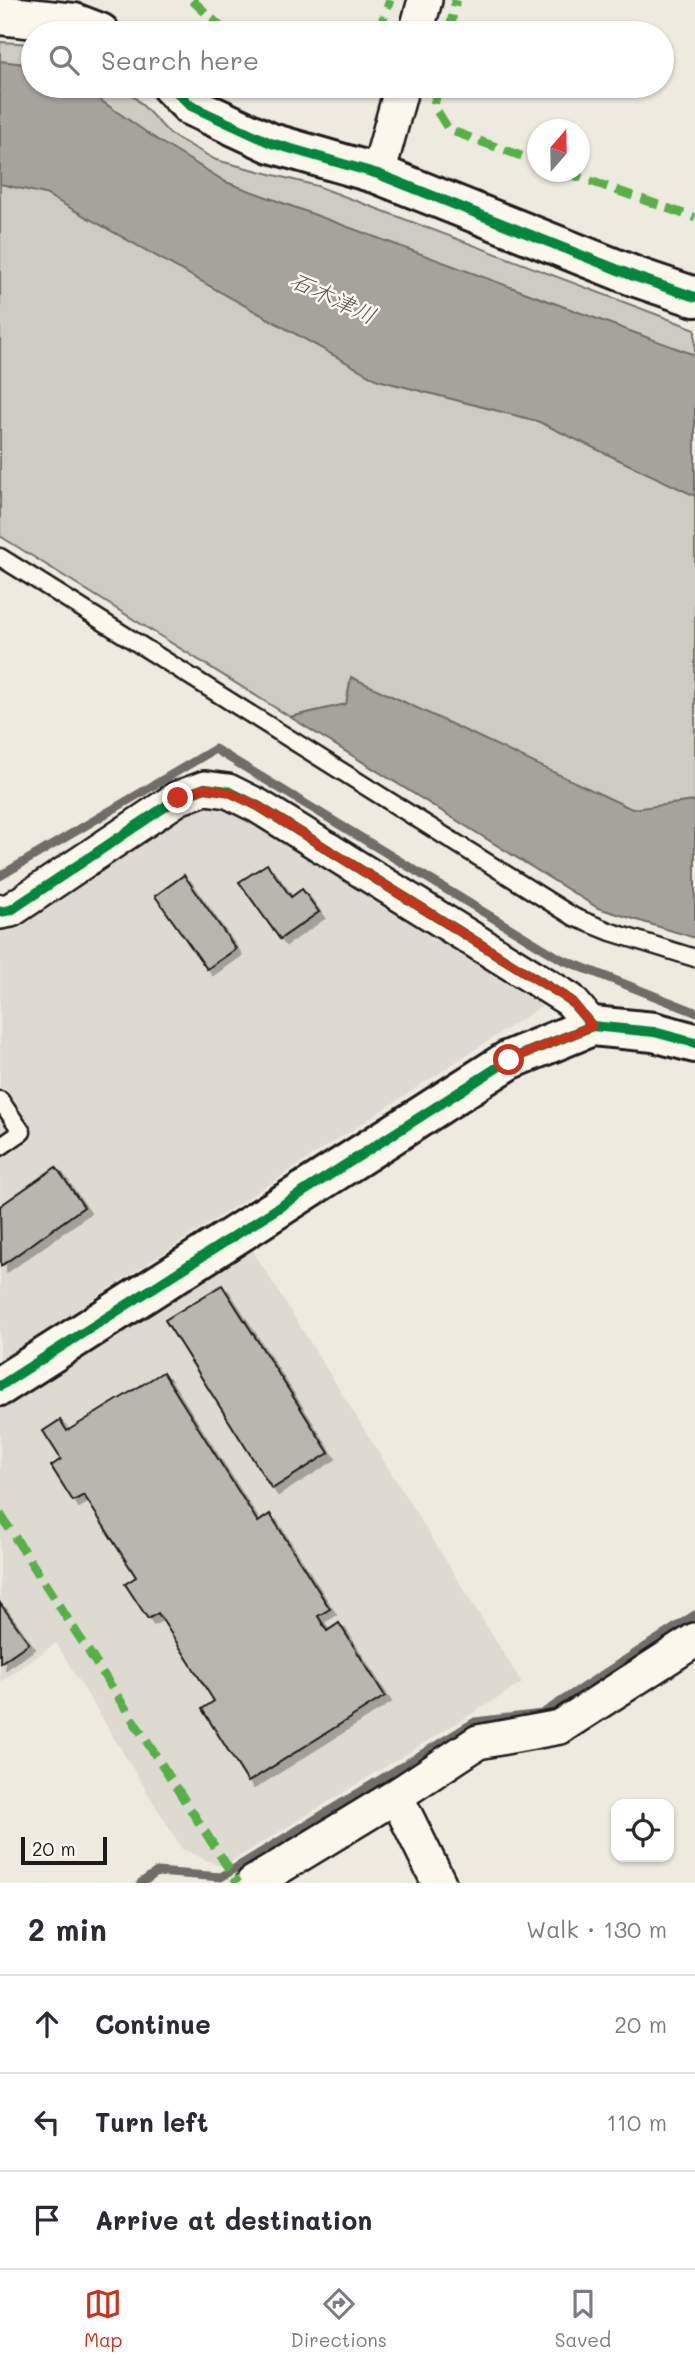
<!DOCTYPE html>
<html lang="en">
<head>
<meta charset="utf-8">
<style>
  :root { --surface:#fff; --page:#f7f7f7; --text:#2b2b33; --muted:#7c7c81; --line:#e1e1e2; --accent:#c8321e }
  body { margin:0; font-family:Mali,"Klee One",sans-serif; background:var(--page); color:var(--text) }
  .controls { position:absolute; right:21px; bottom:21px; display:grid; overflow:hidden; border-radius:14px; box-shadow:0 2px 5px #0004 }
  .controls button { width:63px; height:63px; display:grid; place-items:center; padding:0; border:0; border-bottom:2px solid var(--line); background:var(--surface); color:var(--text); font:35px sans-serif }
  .compass { position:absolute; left:527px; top:119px; width:63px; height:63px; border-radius:50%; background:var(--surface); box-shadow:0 2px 5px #0004; rotate:20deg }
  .scale { position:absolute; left:21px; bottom:18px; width:86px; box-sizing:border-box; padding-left:7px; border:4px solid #1c1c1c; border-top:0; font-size:19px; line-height:24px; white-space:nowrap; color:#1c1c1c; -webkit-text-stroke:5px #fbf7ec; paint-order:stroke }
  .stop { position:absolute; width:21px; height:21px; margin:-16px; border:5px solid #c8321e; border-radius:50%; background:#fff }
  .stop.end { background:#c8321e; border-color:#fff; box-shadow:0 2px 7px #0008 }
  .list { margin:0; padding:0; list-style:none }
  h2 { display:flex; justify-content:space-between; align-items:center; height:91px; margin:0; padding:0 28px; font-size:30px }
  h2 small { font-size:23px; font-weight:400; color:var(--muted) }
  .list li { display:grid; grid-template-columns:46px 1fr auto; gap:21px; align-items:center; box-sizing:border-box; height:98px; padding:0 28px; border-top:2px solid var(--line) }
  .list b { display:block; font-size:26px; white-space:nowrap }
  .list em { font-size:23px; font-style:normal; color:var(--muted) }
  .icon { flex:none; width:38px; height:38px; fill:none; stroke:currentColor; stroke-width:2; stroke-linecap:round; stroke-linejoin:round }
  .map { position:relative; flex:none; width:695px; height:1883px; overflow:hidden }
  .search { position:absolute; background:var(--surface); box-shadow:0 2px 5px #0004; left:21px; right:21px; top:21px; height:77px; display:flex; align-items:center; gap:18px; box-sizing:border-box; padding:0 24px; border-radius:38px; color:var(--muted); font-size:26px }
  .sheet { height:385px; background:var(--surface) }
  nav { display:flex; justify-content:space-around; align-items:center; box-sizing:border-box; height:98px; border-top:2px solid var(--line); background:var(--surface); font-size:19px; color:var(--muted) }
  nav a { display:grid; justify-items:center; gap:4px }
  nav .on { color:var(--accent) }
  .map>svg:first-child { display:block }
</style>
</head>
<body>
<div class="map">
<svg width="695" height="1883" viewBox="0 0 695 1883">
  <defs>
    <filter id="shadow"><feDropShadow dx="6" dy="6" stdDeviation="0" flood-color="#0004"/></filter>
  </defs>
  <rect width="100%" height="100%" fill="#eeeadf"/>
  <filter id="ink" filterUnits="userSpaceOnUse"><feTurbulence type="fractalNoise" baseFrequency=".0143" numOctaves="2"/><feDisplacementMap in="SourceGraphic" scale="14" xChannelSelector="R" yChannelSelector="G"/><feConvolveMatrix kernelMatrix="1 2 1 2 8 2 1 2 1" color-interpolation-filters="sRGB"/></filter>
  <g filter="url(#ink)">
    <!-- built -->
    <g fill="#dedad1">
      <path d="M196,799l34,4 318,199 -548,358v-434z"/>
      <path d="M250,1246l272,437 -300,184 -40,-18 -126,-206 -56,39v-274z"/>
    </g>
    <!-- green -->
    <g fill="#ceccc2" stroke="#75746f" stroke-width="2">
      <path d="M0,42l33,2v42h91l46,48 46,26 101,26 378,143v68l-199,-86 -496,-228z"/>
      <path d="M0,133l695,309v456l-348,-194 -57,13 -290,-181z"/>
    </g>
    <!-- water -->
    <g fill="#a6a39d" stroke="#6f6d69" stroke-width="2">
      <path d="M0,61l33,4v21h47l79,55 67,41 469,173v141l-158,-75 -159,-41 -333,-186 -45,-10z"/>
      <path d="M351,677l281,132 63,-8v137l-97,-30 -308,-191 56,-13z"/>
    </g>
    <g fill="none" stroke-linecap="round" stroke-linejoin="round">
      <!-- stream -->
      <g stroke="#6f6d69" stroke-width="9">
        <path d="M0,876l215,-127 346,210 134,53"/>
        <path d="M141,1883l16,-11 64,5 254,-155 67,-8 153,-99"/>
      </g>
    </g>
    <!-- building -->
    <g fill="#b9b6af" stroke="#1c1c1c" stroke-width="2" filter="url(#shadow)">
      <path d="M267,864l24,33 11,-8 17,23 -39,27 -41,-57z"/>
      <path d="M184,875l52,74 -29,20 -52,-73z"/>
      <path d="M56,1167l28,40 -83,59 -1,-60z"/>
      <path d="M222,1285l107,168 -57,36 -107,-169z"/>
      <path d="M163,1372l95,150 12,-8 60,95 -12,7 9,15 12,-8 46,73 -137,86 -46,-73 12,-8 -56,-88 -10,6 -23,-35 11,-7 -52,-82 -11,6 -22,-35 10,-7 -18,-28 17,-11 7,11z"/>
      <path d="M0,1603l29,40 -29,20z"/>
    </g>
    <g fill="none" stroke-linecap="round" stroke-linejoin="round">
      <!-- lane casing -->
      <g stroke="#1c1c1c" stroke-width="21">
        <g id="lane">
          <path d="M0,557l574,360 37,15 84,26"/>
          <path d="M0,1100l22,32 -22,15"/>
        </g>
      </g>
      <!-- street casing -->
      <g stroke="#1c1c1c" stroke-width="38">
        <g id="street">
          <path d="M416,33l9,-33"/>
          <path d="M378,174l24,-88"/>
          <path d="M0,912l11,-2 167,-112 27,-10 23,3 30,15 312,194 22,26"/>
          <path d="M396,1796l43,87"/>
          <path d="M253,1883l143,-87 82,-54 82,-15 135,-87"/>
        </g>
      </g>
      <!-- secondary casing -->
      <g stroke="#1c1c1c" stroke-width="44">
        <g id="secondary">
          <path d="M0,15l74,8 26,10"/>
          <path d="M171,86l20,20 80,37 107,31 258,103 59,20"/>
          <path d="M0,1386l509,-326 83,-34 62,6 41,11"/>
        </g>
      </g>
      <!-- lane -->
      <use href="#lane" stroke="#fbf7ec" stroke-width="16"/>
      <!-- street -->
      <use href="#street" stroke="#fbf7ec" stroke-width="33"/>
      <!-- secondary -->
      <use href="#secondary" stroke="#fbf7ec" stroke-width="38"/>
      <!-- quiet -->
      <g stroke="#55b145" stroke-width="9" stroke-dasharray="18 9" stroke-linecap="butt">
        <path d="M192,0l35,33"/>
        <path d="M378,33l12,-33"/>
        <path d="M449,33l7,-33"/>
        <path d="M333,86l7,2 7,-2"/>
        <path d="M438,86l-4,20 15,24 89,32"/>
        <path d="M565,172l130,46"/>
        <path d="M0,1514l238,369"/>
      </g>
      <!-- cycleway casing -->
      <g stroke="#fbf7ec" stroke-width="15">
        <g id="cycleway">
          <path d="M171,86l20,20 80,37 107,31 258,103 59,20"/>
          <path d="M0,912l11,-2 167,-112 27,-10 23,3 30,15 312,194 22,26"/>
          <path d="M0,1386l509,-326 83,-34 62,6 41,11"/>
        </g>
      </g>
      <!-- cycleway -->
      <use href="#cycleway" stroke="#00873e" stroke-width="10"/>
    </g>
  </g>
  <g fill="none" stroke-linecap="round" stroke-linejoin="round" filter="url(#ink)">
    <!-- route -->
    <path stroke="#c8321e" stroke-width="9" d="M178,798l27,-10 23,4 30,14 312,194 22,26 -83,34"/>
  </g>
  <g text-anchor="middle" stroke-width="5" stroke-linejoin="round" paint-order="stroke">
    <!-- water labels -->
    <g font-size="23" font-style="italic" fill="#5a5956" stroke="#fbf7ec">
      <text transform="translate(333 298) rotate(25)" y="8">石木津川</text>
    </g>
  </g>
</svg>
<div class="controls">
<button><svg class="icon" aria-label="locate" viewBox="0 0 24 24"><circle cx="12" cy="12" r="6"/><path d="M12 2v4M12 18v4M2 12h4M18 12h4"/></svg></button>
</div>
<svg class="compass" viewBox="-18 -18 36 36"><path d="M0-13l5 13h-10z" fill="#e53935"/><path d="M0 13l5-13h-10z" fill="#7c7c81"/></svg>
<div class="scale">20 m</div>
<div class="stop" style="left:509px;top:1060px"></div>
<div class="stop end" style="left:178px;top:798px"></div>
<div class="search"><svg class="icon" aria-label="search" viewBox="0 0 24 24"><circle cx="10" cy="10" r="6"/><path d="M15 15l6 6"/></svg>Search here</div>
</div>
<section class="sheet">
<h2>2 min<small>Walk · 130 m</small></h2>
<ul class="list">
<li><svg class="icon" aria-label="ahead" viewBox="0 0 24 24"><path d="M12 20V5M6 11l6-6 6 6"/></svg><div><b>Continue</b></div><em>20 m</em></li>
<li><svg class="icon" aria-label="left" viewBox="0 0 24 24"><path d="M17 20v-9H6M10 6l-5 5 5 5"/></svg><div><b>Turn left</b></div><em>110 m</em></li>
<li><svg class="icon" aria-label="arrive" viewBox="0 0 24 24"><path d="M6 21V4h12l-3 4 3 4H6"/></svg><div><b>Arrive at destination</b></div></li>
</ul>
</section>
<nav>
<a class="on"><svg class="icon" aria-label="map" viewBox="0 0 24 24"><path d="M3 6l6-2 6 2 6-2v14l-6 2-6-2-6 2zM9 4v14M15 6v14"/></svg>Map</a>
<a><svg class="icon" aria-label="directions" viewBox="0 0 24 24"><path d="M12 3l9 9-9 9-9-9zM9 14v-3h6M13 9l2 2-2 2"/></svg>Directions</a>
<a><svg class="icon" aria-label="saved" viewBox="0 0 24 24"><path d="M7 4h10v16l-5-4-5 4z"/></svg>Saved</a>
</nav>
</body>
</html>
